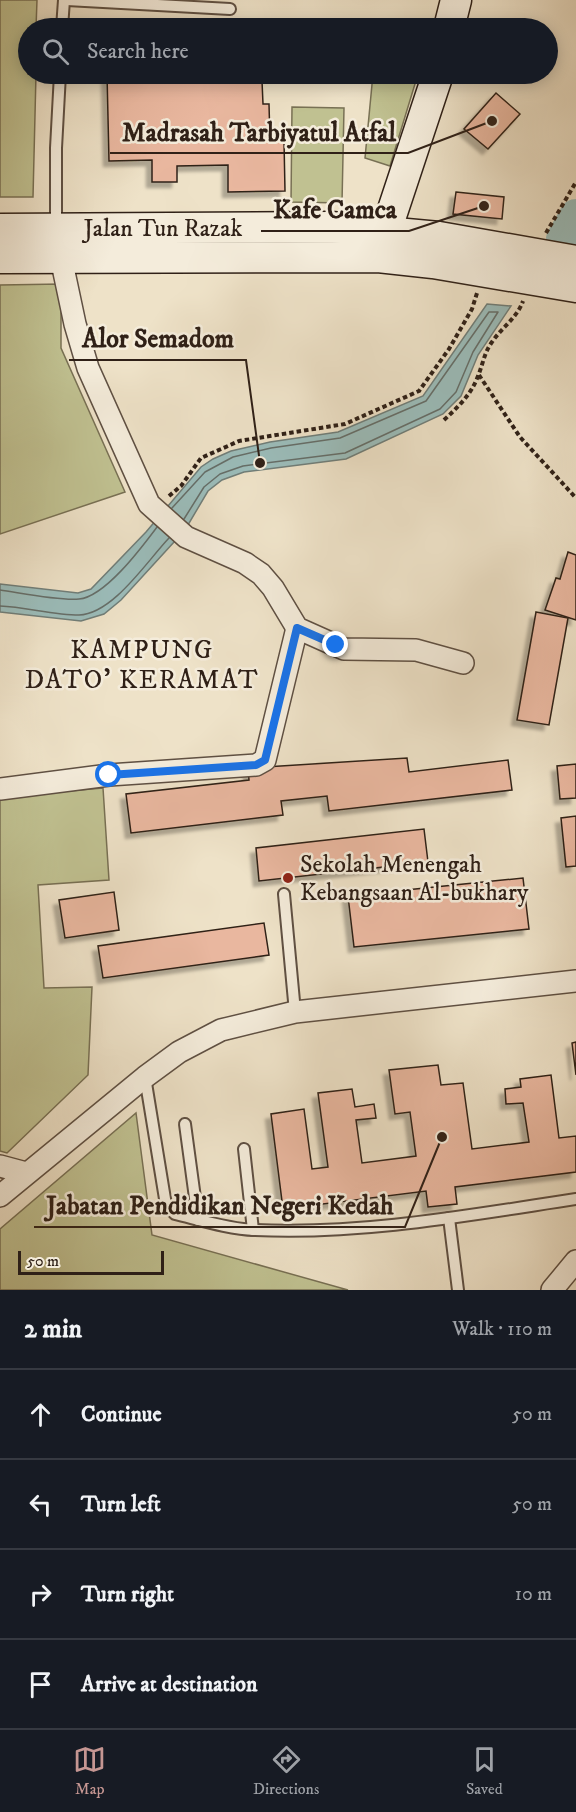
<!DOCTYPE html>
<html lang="en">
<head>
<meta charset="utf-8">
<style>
  :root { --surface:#171b24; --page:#20242c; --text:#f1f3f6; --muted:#9ea1a6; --line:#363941; --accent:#c59692 }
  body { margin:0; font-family:"IM FELL DW Pica",serif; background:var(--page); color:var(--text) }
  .scale { position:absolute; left:18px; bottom:15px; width:146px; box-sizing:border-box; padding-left:6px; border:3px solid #2f2017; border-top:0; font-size:16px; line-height:21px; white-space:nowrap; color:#2f2017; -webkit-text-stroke:4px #f4ecdb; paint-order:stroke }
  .stop { position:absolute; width:18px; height:18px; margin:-14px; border:4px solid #1a73e8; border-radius:50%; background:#fff }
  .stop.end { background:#1a73e8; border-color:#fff; box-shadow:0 2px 6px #0008 }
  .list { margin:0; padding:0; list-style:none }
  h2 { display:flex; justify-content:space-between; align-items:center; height:78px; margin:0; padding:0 24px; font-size:26px }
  h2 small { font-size:20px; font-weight:400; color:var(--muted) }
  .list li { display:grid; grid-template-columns:39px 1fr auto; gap:18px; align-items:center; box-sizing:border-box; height:90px; padding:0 24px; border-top:2px solid var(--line) }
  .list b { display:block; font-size:22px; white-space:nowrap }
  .list em { font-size:20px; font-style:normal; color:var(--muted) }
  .icon { flex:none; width:33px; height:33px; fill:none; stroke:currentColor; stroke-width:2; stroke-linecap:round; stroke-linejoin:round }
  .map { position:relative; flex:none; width:576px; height:1290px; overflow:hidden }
  .search { position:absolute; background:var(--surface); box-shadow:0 3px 15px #0003; left:18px; right:18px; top:18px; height:66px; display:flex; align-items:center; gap:15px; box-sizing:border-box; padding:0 21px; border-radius:33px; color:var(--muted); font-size:22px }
  .sheet { height:438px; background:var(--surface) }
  nav { display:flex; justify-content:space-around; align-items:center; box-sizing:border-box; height:84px; border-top:2px solid var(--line); background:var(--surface); font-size:16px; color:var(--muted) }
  nav a { display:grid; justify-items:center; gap:3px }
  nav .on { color:var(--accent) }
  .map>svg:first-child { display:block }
</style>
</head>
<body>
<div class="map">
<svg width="576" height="1290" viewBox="0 0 576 1290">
  <defs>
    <filter id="shadow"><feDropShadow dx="-5.5" dy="5.5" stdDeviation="1.5" flood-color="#0004"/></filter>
  </defs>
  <rect width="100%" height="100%" fill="#eee2c8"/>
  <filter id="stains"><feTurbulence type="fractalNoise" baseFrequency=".00333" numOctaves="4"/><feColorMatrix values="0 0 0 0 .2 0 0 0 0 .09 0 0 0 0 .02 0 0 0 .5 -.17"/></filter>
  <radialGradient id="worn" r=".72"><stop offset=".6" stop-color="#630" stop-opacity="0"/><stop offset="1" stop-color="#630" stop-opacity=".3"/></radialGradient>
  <!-- green -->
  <g fill="#c0c191" stroke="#787054" stroke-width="1.5">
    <path d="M0,0h37l-1,28h-8v46h8l-3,123h-33z"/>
    <path d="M373,74h45l-28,92 -25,-8z"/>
    <path d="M292,107l52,1 -2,95 -51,-1z"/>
    <path d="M61,284v64l64,144 -125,42v-249z"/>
    <path d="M103,788l6,92 -71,5 6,103 48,-1 -4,88 -81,78 -7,-2v-354z"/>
    <path d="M136,1113l16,122 196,55h-348v-61z"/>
  </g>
  <!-- water -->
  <path fill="#9bbdbb" stroke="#707e79" stroke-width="1.5" d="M487,304l24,2 -33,49 -17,41 -18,18 -97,45 -102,13 -22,8 -14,11 -23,39 -64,70 -17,14 -23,7 -81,-9v-28l78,9 13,-4 55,-57 55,-65 12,-8 18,-8 39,-9 68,-10 85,-36z"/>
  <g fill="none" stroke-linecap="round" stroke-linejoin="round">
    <!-- shore -->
    <g stroke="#656e69" stroke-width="1.5">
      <path d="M172,508l33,-36 28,-15 38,-9 69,-10 86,-37 63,-89h9l-25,40 -17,40 -16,17 -95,44 -102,13 -23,8 -16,13 -20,32"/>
      <path d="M0,590c21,3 59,11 79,9 26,-2 63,-52 78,-72"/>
      <path d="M0,606c26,1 53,9 79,9 34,-1 68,-54 90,-77"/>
    </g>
    <!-- river -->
    <path stroke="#9bbdbb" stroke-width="34" d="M563,239l13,-23"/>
  </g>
  <!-- building -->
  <g fill="#e9b79f" stroke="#2f2017" stroke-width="1.5" filter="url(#shadow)">
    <path d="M141,24v4h-26v-3z"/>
    <path d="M107,74h35v9l120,-2 1,23h6l1,37h14l1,50 -57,1v-27l-51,1v16h-25v-22l-43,1z"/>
    <path d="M496,93l24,21 -32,35 -24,-20z"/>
    <path d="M456,192l48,5 -2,22 -49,-5z"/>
    <path d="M568,552l8,3v65l-31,-10 11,-32 4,1z"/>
    <path d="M536,612l32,6 -19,107 -32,-5z"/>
    <path d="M407,758l2,14 99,-12 4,30 -183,21 -2,-15 -46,5 2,14 -152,18 -5,-39 123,-14 -1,-12z"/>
    <path d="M576,764v34l-16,1 -3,-33z"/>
    <path d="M576,816v50l-10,1 -5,-49z"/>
    <path d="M424,829l4,33 -169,19 -3,-33z"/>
    <path d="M523,878l6,51 -175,18 -6,-51z"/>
    <path d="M114,892l5,38 -54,8 -6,-38z"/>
    <path d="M264,923l5,32 -166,23 -5,-32z"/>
    <path d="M576,1042v33l-4,-32z"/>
    <path d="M438,1065l3,20 22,-2 9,66 57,-7 -6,-39 -17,1 -1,-15 16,-2 -1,-8 31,-4 8,63 17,-2v36l-121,15 2,17 -29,3 -2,-16 -143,18 -12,-95 33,-5 8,60 16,-2 -10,-74 34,-4 3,18 19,-3 2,14 -20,2 6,43 54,-7 -6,-44 -15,2 -6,-44z"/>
  </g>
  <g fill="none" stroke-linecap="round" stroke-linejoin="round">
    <!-- lane casing -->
    <g stroke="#5f5043" stroke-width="14">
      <g id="lane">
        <path d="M67,0l163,9"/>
        <path d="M62,28l2,-28"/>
        <path d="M56,228v-80l4,-74"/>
        <path d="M284,894l11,118"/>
        <path d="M145,1077l21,128 9,9c25,6 54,15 80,16 108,5 215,-15 321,-31"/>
        <path d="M185,1124l13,96"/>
        <path d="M244,1149l9,81"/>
        <path d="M449,1218l9,72"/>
      </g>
    </g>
    <!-- street casing -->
    <g stroke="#5f5043" stroke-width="24">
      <g id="street">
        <path d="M61,258l14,66 13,44 61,136 37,33 59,26 16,11 12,14 24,40 47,21 72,1 47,13"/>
        <path d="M0,789l109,-14 147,-10 9,-5 32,-132"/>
        <path d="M0,1166l26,7"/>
        <path d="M0,1196l145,-119 34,-25 42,-22 74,-18 281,-31"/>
        <path d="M552,1290l24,-29"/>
      </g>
    </g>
    <!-- secondary casing -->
    <g stroke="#2f2017" stroke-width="33">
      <g id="secondary">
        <path d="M449,28l7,-28"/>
        <path d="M0,229l331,-2 108,10 137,24"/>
        <path d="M380,249l58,-175"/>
        <path d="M0,258l378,-1 55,6 143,24"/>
      </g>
    </g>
    <!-- path -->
    <g stroke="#2f2017" stroke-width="4" stroke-dasharray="4.5 3" stroke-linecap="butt">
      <path d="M546,233l30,-51"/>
      <path d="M479,375l41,62 56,61"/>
      <path d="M444,420c14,-13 27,-25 34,-44 5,-12 6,-23 14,-34 10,-15 25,-24 31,-41"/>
      <path d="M169,496l12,-10 20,-28 38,-17 106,-17 74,-33 30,-42 23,-40 5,-16"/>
    </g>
    <!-- lane -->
    <use href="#lane" stroke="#f4ecdb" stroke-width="10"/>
    <!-- street -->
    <use href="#street" stroke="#f4ecdb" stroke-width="21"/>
    <!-- secondary -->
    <use href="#secondary" stroke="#f4ecdb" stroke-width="30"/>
  </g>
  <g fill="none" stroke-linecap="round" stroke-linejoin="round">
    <!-- route -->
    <path stroke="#1a73e8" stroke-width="8" d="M109,775l147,-10 9,-5 32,-132 39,17"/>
  </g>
  <!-- markers -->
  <circle fill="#8f2418" stroke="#f4ecdb" stroke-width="2" cx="288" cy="878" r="6"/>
  <g text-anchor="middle" stroke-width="5" stroke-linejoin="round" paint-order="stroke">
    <!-- street labels -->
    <g font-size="24" fill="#2f2017" stroke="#f4ecdb">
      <text x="163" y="236">Jalan Tun Razak</text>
    </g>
    <!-- poi labels -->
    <g font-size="24" fill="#2f2017" stroke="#f4ecdb" text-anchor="start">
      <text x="300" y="872">Sekolah Menengah<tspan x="300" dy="28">Kebangsaan Al-bukhary</tspan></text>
    </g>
    <!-- neighbourhood labels -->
    <g font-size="26" letter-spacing="1.5" fill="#2f2017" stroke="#f4ecdb">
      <text x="142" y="658">KAMPUNG<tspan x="142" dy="30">DATO' KERAMAT</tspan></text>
    </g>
  </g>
  <!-- callouts -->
  <path fill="none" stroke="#2f2017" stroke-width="2" d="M492 121L408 153H110M484 206L409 231H261M260 463L246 360H69M442 1137L405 1227H34"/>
  <g fill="#2f2017" stroke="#f4ecdb" stroke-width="2">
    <circle cx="492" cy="121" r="6"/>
    <circle cx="484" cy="206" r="6"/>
    <circle cx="260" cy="463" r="6"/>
    <circle cx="442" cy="1137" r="6"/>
  </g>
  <g font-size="26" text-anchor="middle" font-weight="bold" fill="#2f2017" stroke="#f4ecdb" stroke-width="5" stroke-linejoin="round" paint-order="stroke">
    <text x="259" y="141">Madrasah Tarbiyatul Atfal</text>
    <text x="335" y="218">Kafe Camca</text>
    <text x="158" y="347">Alor Semadom</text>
    <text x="220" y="1214">Jabatan Pendidikan Negeri Kedah</text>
  </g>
  <rect width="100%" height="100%" filter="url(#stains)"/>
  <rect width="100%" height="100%" fill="url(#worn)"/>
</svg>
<div class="scale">50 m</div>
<div class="stop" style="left:109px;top:775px"></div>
<div class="stop end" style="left:336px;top:645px"></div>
<div class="search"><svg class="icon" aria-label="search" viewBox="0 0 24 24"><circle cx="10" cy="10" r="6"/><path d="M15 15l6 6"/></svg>Search here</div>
</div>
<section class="sheet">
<h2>2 min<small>Walk · 110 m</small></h2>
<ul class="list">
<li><svg class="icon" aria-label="ahead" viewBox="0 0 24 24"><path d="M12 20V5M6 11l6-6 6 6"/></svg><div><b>Continue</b></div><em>50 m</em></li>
<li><svg class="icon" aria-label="left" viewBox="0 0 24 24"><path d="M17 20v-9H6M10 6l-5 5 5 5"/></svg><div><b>Turn left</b></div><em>50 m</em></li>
<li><svg class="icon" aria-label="right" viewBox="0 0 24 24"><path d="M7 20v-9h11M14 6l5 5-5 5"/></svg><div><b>Turn right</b></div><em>10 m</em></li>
<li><svg class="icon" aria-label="arrive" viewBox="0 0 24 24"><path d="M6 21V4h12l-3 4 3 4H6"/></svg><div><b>Arrive at destination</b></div></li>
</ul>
</section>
<nav>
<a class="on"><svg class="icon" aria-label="map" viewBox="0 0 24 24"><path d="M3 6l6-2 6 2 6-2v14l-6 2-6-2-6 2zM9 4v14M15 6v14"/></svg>Map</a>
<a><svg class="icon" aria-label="directions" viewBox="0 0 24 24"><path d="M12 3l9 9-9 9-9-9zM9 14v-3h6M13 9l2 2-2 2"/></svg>Directions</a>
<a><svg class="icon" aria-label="saved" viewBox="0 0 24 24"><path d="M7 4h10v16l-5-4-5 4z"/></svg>Saved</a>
</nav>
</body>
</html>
